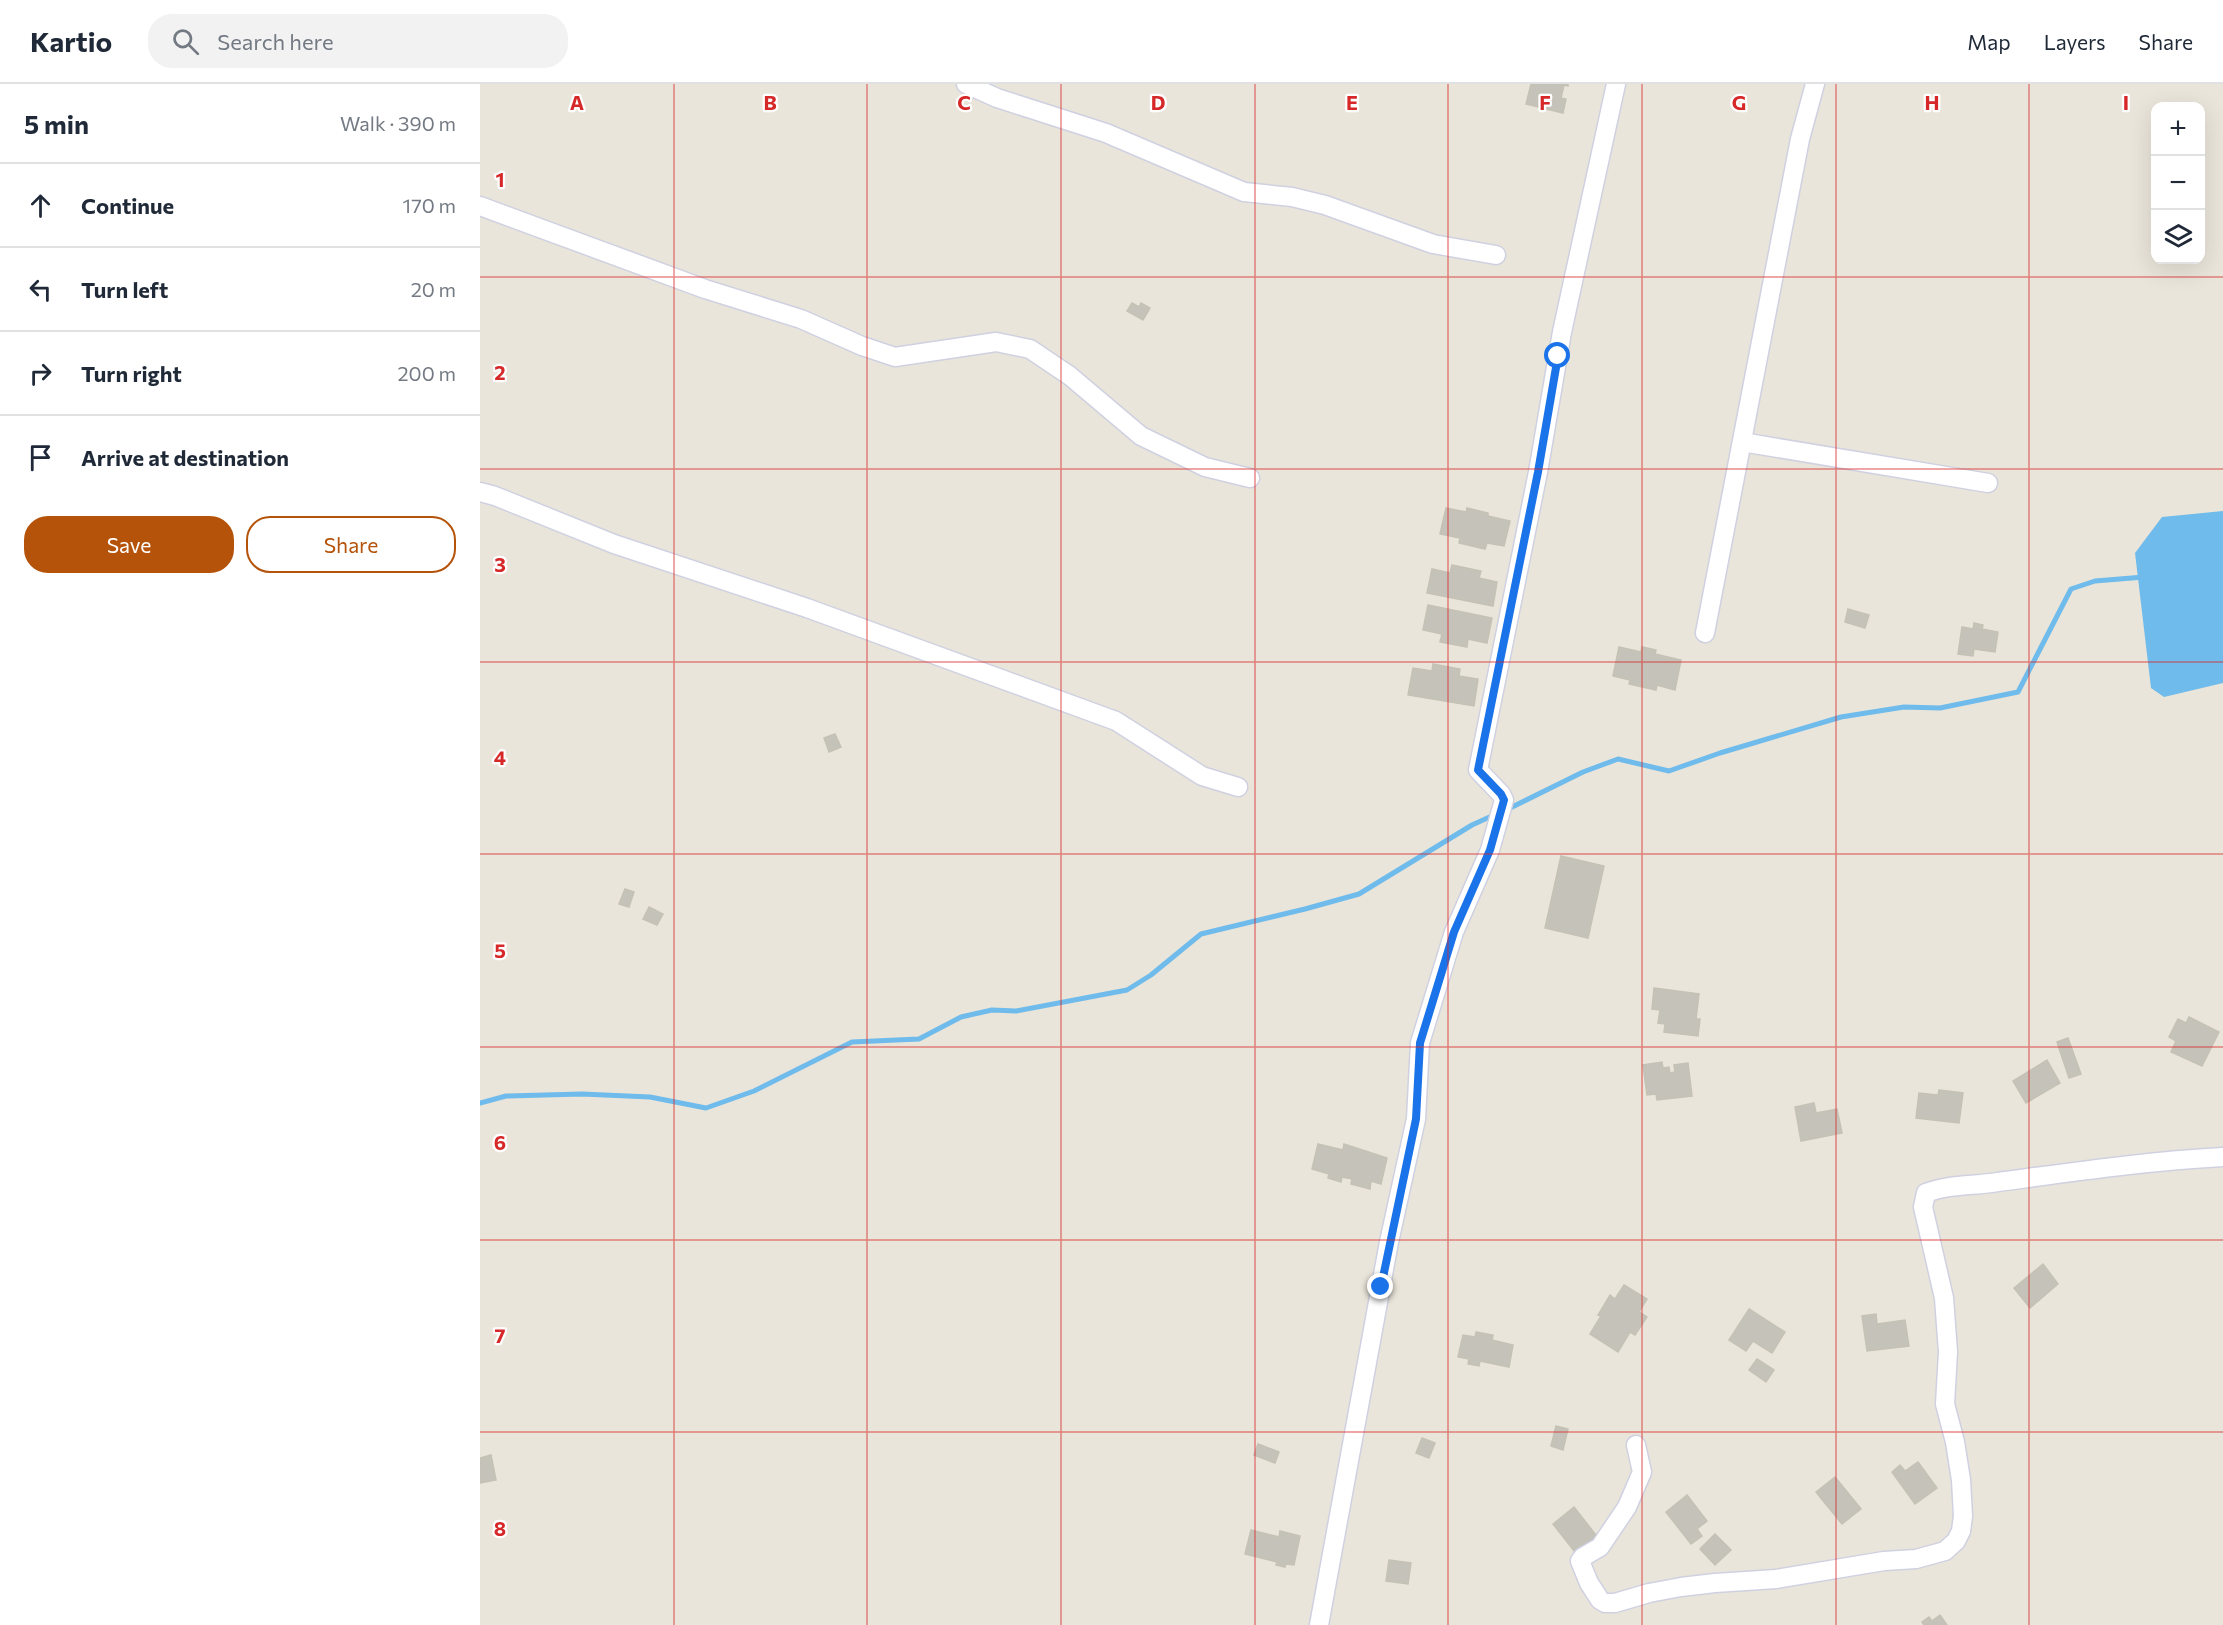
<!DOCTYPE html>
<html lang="en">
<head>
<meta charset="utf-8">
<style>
  :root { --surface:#fff; --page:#f2f2f3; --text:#1f2937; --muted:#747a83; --line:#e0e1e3; --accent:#b45309 }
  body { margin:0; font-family:Commissioner,sans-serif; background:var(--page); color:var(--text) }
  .controls { position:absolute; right:18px; top:18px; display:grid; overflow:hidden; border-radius:12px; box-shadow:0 6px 24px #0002 }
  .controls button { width:54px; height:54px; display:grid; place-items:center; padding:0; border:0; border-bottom:2px solid var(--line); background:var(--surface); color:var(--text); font:30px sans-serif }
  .stop { position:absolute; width:18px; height:18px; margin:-14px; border:4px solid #1a73e8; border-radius:50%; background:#fff }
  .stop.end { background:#1a73e8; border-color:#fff; box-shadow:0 2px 6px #0008 }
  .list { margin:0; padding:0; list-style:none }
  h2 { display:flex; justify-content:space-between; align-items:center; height:78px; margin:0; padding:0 24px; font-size:26px }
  h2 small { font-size:20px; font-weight:400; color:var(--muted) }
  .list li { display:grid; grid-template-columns:39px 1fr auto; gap:18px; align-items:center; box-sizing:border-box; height:84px; padding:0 24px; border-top:2px solid var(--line) }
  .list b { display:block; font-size:22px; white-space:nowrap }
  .list em { font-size:20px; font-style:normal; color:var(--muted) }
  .actions { display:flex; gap:12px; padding:18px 24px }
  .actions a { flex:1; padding:14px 0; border:2px solid var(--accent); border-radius:24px; text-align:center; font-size:21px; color:var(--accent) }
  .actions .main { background:var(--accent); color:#fff }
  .icon { flex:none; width:33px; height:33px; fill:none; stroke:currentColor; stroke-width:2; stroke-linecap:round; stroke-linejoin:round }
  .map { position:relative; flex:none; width:1743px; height:1541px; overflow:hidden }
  header { display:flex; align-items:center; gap:36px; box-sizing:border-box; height:84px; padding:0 30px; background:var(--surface); border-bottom:2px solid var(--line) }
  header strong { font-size:28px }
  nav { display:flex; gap:33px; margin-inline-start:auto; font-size:21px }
  .search { width:420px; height:54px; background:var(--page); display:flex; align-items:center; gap:15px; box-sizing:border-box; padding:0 21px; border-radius:24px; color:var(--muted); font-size:22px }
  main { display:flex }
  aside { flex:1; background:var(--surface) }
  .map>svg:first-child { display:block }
</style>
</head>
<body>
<header>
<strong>Kartio</strong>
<div class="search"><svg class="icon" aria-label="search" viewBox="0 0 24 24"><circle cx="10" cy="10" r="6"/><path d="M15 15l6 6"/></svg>Search here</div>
<nav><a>Map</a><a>Layers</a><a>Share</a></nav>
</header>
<main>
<aside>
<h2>5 min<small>Walk · 390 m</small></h2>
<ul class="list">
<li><svg class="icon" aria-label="ahead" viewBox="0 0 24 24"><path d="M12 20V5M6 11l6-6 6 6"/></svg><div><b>Continue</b></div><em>170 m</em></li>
<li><svg class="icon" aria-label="left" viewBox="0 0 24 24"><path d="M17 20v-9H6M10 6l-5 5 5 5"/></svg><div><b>Turn left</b></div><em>20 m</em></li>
<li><svg class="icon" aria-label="right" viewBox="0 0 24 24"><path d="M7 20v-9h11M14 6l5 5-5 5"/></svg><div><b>Turn right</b></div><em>200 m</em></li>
<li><svg class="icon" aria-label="arrive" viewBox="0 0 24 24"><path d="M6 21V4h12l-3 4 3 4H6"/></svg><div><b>Arrive at destination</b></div></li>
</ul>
<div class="actions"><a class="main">Save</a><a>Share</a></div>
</aside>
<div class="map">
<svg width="1743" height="1541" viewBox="0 0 1743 1541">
  <rect width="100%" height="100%" fill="#eae5da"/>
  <!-- water -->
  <path fill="#6fbbeb" d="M1743,427v172l-59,14 -13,-9 -16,-135 27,-36z"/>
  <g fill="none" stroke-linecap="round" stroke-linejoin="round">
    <!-- stream -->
    <g stroke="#6fbbeb" stroke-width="5">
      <path d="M1026,726l77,-38 35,-13 51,12 51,-18 121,-36 63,-10 36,1 78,-16 53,-103 24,-8 49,-4"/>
      <path d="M0,1019l26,-7 76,-2 68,3 56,11 48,-17 98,-49 67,-3 42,-22 31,-7 24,1 111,-21 24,-15 50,-41 104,-25 54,-15 113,-69 22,-10"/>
    </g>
  </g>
  <!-- building -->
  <g fill="#c5c3b9" stroke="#c5c1b4" stroke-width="1.5">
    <path d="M1051,0h37v2l-4,-1 -3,13 5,1 -3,14 -37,-9z"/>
    <path d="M652,219l7,4 2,-4 9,5 -7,12 -16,-9z"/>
    <path d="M966,424l20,4 1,-4 21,5v3l22,5 -6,25 -17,-3 -2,6 -26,-6 1,-5 -20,-4z"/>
    <path d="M972,481l29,6 -2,7 18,4 -4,24 -66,-13 5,-24 18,4z"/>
    <path d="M948,521l64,13 -5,25 -19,-4 -1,8 -27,-5 2,-8 -19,-4z"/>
    <path d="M1368,525l21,6 -4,13 -20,-6z"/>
    <path d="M1494,539l9,2 -1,4 16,3 -3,20 -21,-3 -1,7 -15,-2 4,-27 11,2z"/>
    <path d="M1139,563l22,5 1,-5 14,3 -1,4 26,6 -6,30 -18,-5 -1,5 -27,-6 1,-4 -17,-4z"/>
    <path d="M953,580l27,5 -1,7 19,3 -4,27 -66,-11 5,-27 19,3z"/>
    <path d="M355,650l6,13 -12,5 -5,-14z"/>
    <path d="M1081,772l43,10 -16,72 -43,-10z"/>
    <path d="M145,805l9,3 -5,15 -10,-3z"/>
    <path d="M169,823l14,7 -6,11 -14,-6z"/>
    <path d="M1174,904l45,6 -3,25h4l-2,17 -34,-4 1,-8 -7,-1 2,-13 -8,-1z"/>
    <path d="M1709,933l30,15 -17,34 -31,-14 5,-11 -7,-4 9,-18 8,4z"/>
    <path d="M1588,954l13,36 -12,4 -12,-36z"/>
    <path d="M1567,976l13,23 -34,20 -13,-22z"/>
    <path d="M1182,978l1,6 6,-1 1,6 5,-1 -1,-7 14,-2 4,33 -35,4 -1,-6 -9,1 -4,-30z"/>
    <path d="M1459,1006l24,3 -4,30 -43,-5 3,-25 19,2z"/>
    <path d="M1334,1019l2,10 21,-4 5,24 -41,8 -6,-34z"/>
    <path d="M838,1060l25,6 1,-6 43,14 -6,26 -10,-3 -1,8 -19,-5 1,-5 -10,-2 -1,5 -13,-4 1,-4 -17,-5z"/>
    <path d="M1563,1180l15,20 -28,24 -16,-20z"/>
    <path d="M1144,1201l23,14 -8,13 8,5 -12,18 -5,-3 -12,20 -28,-18 11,-18 -3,-1 12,-20 5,4z"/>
    <path d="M1269,1225l36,23 -13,21 -19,-12 -7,10 -17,-11z"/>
    <path d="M1396,1230l1,10 28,-4 4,26 -42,5 -5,-35z"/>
    <path d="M996,1248l17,3 -1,5 21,5 -4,22 -29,-6 -1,5 -11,-2 1,-5 -11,-2 5,-22 12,2z"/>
    <path d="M1277,1275l17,11 -8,12 -17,-12z"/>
    <path d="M1076,1342l12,3 -5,21 -12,-4z"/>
    <path d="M942,1354l13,5 -6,15 -13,-5z"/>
    <path d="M778,1360l21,8 -4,11 -21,-8z"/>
    <path d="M11,1371l5,25 -16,3v-25z"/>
    <path d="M1438,1378l19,26 -22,16 -23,-32 8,-7 5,6z"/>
    <path d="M1355,1393l26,32 -19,15 -26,-32z"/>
    <path d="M1207,1411l20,26 -10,8 5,7 -11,8 -25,-32z"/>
    <path d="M1094,1423l25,32 -21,17 -25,-32z"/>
    <path d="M771,1446l28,7 1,-6 20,5 -6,29 -8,-1 -1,3 -9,-2 1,-3 -32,-8z"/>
    <path d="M1235,1450l16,16 -16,15 -15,-16z"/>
    <path d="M909,1476l22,3 -3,21 -22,-3z"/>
    <path d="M1460,1531l7,10h-23l-2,-3 7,-5 3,4z"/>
  </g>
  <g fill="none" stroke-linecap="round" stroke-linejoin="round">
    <!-- street casing -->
    <g stroke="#cfd1e1" stroke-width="21">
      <g id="street">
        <path d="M486,0l31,14 109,35 138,59 48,5 33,8 108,39 63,11"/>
        <path d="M0,122l225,83 96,30 61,27 33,11 101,-15 34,7 40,27 71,60 64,31 45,11"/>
        <path d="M1262,358l246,41"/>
        <path d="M0,408l15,4 119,48 193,64 309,113 86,55 36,11"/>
        <path d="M1225,549l95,-494 15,-55"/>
        <path d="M1156,1361l6,27 -15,35 -27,40 -17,10 -3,4 9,22 11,17 5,3h10l34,-10 32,-6 34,-4 61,-4 108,-18 32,-2 29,-8 11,-10 5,-10 2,-15 -2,-36 -6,-38 -10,-38 3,-52 -4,-54 -21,-91 3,-14c23,-9 48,-7 72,-11 75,-10 150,-21 225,-25"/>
        <path d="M839,1541l70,-383 27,-123 4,-76 34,-111 36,-82 14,-50 -3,-6 -23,-24 60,-298 24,-140 54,-248"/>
      </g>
    </g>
    <!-- street -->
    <use href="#street" stroke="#fff" stroke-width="18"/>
  </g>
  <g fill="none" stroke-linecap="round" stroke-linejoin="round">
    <!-- route -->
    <path stroke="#1a73e8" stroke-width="8" d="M901,1203l35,-168 4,-76 34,-111 36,-82 14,-50 -3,-6 -23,-24 60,-298 20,-116"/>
  </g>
  <!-- grid -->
  <path fill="none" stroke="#d62828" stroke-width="1.5" stroke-opacity="0.55" d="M194,0v1541M387,0v1541M581,0v1541M775,0v1541M968,0v1541M1162,0v1541M1356,0v1541M1549,0v1541M0,193h1743M0,385h1743M0,578h1743M0,770h1743M0,963h1743M0,1156h1743M0,1348h1743"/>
  <g font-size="20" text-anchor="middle" font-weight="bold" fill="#d62828" stroke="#fff" stroke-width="4.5" stroke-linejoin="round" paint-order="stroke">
    <text x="97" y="26">A</text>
    <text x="290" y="26">B</text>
    <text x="484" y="26">C</text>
    <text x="678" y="26">D</text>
    <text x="872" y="26">E</text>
    <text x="1065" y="26">F</text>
    <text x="1259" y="26">G</text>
    <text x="1452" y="26">H</text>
    <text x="1646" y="26">I</text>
    <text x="20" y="103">1</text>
    <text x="20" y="296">2</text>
    <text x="20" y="488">3</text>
    <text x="20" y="681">4</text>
    <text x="20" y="874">5</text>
    <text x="20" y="1066">6</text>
    <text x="20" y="1259">7</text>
    <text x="20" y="1452">8</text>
  </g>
</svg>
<div class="controls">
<button>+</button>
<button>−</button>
<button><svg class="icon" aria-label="layers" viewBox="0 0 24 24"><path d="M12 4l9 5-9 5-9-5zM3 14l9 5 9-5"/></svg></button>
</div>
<div class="stop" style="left:1078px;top:272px"></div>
<div class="stop end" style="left:901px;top:1203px"></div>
</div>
</main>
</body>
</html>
